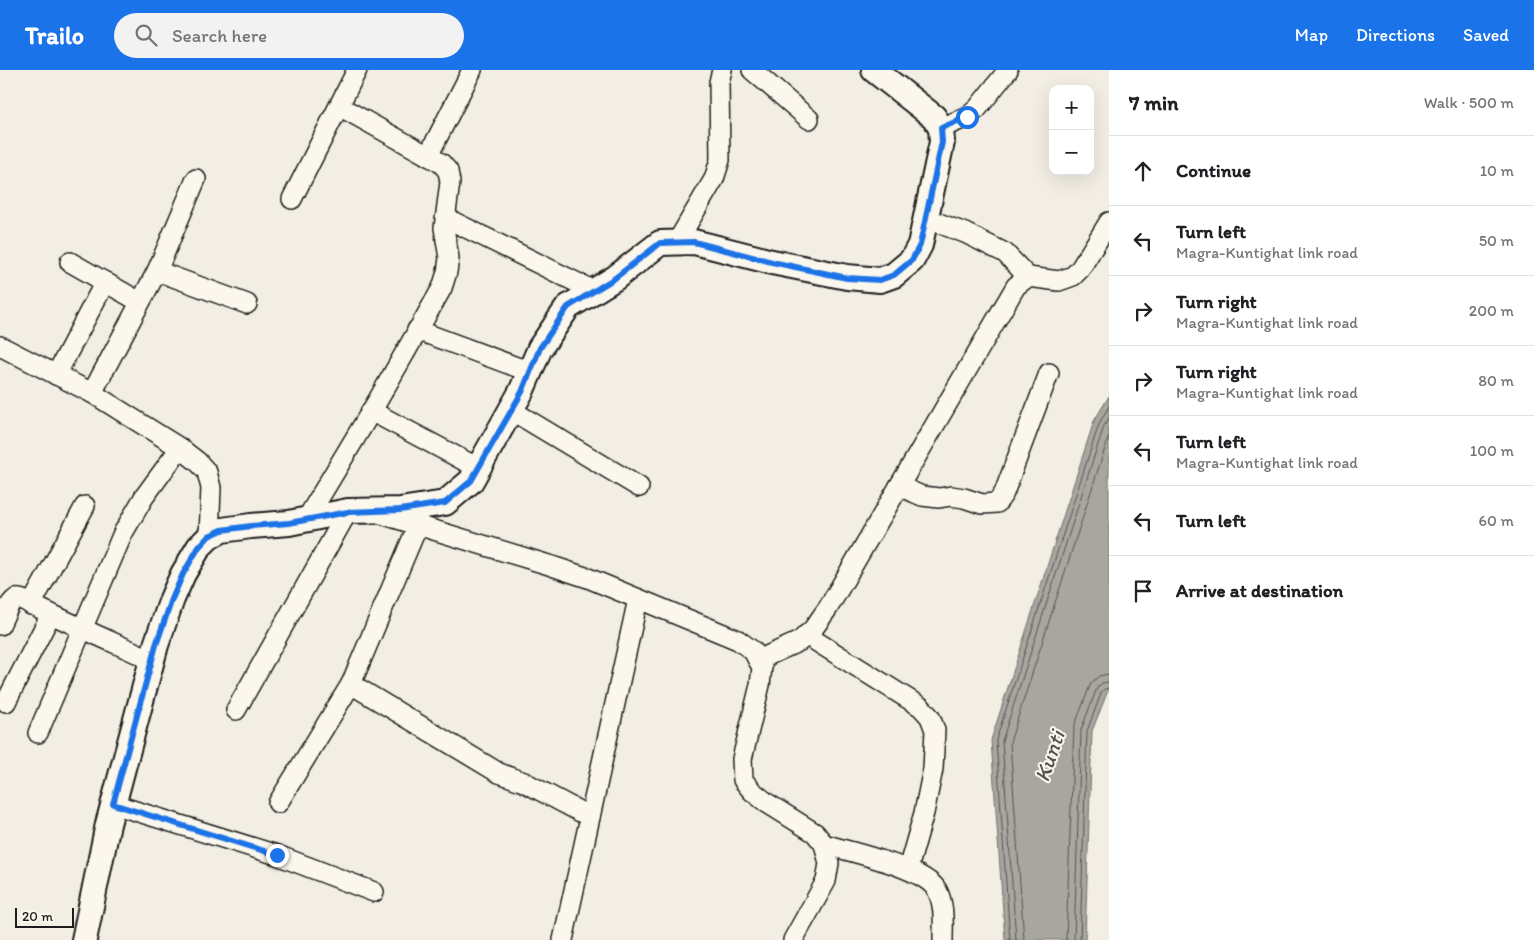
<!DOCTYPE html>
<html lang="en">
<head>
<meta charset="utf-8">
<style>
  :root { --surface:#fff; --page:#f2f2f2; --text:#202124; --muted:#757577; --line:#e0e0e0; --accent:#1a73e8 }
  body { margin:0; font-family:Itim,sans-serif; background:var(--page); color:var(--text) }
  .controls { position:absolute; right:15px; top:15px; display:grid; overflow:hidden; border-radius:10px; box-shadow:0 5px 20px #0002 }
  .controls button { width:45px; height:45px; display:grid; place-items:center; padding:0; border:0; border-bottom:1px solid var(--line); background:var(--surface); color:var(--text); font:25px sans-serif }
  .scale { position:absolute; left:15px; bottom:12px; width:59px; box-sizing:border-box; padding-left:5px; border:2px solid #1c1c1c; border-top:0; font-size:14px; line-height:18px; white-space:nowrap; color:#1c1c1c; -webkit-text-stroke:4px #fbf7ec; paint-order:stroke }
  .stop { position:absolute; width:15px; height:15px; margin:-11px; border:4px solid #1a73e8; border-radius:50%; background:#fff }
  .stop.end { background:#1a73e8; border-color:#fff; box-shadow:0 1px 5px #0008 }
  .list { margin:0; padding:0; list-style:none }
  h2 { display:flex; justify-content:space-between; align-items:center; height:65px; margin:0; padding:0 20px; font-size:21px }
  h2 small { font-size:16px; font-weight:400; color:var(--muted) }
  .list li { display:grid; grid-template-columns:32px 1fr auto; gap:15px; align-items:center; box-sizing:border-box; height:70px; padding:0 20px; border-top:1px solid var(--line) }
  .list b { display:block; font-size:19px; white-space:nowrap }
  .list p { margin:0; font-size:16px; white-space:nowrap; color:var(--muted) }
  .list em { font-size:16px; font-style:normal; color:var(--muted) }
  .icon { flex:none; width:28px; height:28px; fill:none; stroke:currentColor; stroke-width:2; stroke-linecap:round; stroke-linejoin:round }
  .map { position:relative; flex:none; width:1109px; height:870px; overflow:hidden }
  header { display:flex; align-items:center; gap:30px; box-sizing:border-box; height:70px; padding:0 25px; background:var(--accent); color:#fff }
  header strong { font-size:24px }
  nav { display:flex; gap:28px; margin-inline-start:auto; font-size:18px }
  .search { width:350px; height:45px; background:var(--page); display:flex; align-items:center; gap:12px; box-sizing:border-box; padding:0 18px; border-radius:28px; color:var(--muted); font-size:19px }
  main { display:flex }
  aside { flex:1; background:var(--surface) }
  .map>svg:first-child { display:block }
</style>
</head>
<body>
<header>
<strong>Trailo</strong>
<div class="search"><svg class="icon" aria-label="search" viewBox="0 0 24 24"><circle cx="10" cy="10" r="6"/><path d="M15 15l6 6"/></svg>Search here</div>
<nav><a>Map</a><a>Directions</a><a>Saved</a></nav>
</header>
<main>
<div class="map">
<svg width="1109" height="870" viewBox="0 0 1109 870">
  <rect width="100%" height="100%" fill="#f2eee4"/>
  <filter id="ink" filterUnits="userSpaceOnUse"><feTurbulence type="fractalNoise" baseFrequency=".02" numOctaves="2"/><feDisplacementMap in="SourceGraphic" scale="10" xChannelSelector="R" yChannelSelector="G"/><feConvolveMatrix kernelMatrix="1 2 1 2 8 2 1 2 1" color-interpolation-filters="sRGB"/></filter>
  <g filter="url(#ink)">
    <!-- water -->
    <path fill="#a9a6a0" stroke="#716f6b" d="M1109,326v292l-17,43 -7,209h-80l-14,-200 103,-319z"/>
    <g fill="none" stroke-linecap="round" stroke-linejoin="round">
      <!-- shore -->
      <g stroke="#545351" stroke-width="1">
        <path d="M1010,870l-14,-200 103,-316 10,-18"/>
        <path d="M1016,870l-14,-199 102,-315 5,-8"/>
        <path d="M1024,870l-14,-198 99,-306"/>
        <path d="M1066,870l8,-213 17,-44 8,-7 10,-2"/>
        <path d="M1074,870l7,-210 16,-42 5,-5 7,-1"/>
        <path d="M1080,870l7,-209 15,-40 3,-2 4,-1"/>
      </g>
      <!-- minor casing -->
      <g stroke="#1c1c1c" stroke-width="22">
        <g id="minor">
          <path d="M752,0l57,49"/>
          <path d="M941,58l26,-11 10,-8 31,-39"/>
          <path d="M428,86l44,-86"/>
          <path d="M292,129l65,-129"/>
          <path d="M446,148l148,73"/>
          <path d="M925,148l40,15 40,20 23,24"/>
          <path d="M677,172l37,-63 6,-19 -1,-78 3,-12"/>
          <path d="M70,192l70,40"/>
          <path d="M157,201l90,33"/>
          <path d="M417,260l113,42"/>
          <path d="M0,276l92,47 88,55 18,14 9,10 4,16 -2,49"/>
          <path d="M56,305l49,-93"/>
          <path d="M92,323l65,-122 39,-92"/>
          <path d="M511,340l128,77"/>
          <path d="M371,341l107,57"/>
          <path d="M899,416l23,10 17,2 12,-2 13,2 18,6 15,-1 7,-10 45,-120"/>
          <path d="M381,444l168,51 39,13 150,62 15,11 9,16 -2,18 -18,74 1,21 9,11 15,12 48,30 9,11 5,19 -3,18 -33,59"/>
          <path d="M306,450l72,-120 64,-112 5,-16 2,-14 -5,-30 6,-46 -2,-11 -7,-8 -102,-57"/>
          <path d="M31,535l54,-99"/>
          <path d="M0,555c3,-6 10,-24 16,-26 5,-2 24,10 31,13 35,17 70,32 105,48"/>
          <path d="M806,565l115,72 9,10 5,13 -2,39 -9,44 -16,56"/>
          <path d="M758,590l42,-19 13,-12 15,-21 188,-322 12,-9 31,4 14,-5 7,-7 29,-47"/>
          <path d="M351,614l148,89 25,9 66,35"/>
          <path d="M6,632l45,-88"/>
          <path d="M236,640l112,-199"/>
          <path d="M38,663l85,-200 21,-36 36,-49"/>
          <path d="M278,733l73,-119 67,-159"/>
          <path d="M113,734l164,51 97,37"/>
          <path d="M824,774c26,8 99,23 113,46 8,15 6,34 6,50"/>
          <path d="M563,870l75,-341"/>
        </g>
      </g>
      <!-- tertiary casing -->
      <g stroke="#1c1c1c" stroke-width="28">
        <path id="tertiary" d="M84,870l24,-116 48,-179 16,-46 11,-25 16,-27 10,-10 13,-7 29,-4 38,-3 59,-12 52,-1 45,-7 26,-22 50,-89 19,-44 28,-41 47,-29 45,-35 34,-1 78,20 75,15 33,3 14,-5 18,-15 8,-15 22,-103 -1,-14 -7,-11 -60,-47"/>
      </g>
      <!-- minor -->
      <use href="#minor" stroke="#fbf7ec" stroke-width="19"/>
      <!-- tertiary -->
      <use href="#tertiary" stroke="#fbf7ec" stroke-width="24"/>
    </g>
  </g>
  <g fill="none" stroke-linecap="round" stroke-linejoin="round" filter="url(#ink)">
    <!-- route -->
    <path stroke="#1a73e8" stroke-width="6" d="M277,785l-164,-51 43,-159 16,-46 11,-25 16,-27 10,-11 13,-6 29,-4 38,-3 59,-11 52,-2 45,-7 26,-22 51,-89 18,-44 28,-41 47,-29 45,-35 34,-1 78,20 75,16 33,2 14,-5 18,-15 8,-15 22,-103 -1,-14 26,-11"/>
  </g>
  <g text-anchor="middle" stroke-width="4" stroke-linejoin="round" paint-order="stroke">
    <!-- water labels -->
    <g font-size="22" font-style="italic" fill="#545351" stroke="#fbf7ec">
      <text transform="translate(1049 686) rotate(-71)" y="8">Kunti</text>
    </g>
  </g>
</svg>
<div class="controls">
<button>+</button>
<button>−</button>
</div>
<div class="scale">20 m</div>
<div class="stop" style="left:967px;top:47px"></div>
<div class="stop end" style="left:277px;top:785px"></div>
</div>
<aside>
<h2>7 min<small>Walk · 500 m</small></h2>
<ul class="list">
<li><svg class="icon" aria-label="ahead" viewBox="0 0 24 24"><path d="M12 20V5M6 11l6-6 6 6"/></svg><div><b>Continue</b></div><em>10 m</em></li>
<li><svg class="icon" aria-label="left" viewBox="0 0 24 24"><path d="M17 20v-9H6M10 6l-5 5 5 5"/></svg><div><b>Turn left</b><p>Magra-Kuntighat link road</p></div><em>50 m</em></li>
<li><svg class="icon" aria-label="right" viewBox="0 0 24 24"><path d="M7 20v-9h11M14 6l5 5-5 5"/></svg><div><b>Turn right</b><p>Magra-Kuntighat link road</p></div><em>200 m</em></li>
<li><svg class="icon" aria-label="right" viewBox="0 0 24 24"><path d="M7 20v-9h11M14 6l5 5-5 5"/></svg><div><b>Turn right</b><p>Magra-Kuntighat link road</p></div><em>80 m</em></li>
<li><svg class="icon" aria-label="left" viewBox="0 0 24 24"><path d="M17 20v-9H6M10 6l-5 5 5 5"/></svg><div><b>Turn left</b><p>Magra-Kuntighat link road</p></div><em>100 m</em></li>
<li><svg class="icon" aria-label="left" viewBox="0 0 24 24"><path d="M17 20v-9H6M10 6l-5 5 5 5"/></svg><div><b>Turn left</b></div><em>60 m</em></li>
<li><svg class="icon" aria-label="arrive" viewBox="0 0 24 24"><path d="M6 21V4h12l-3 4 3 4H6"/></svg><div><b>Arrive at destination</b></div></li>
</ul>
</aside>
</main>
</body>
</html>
